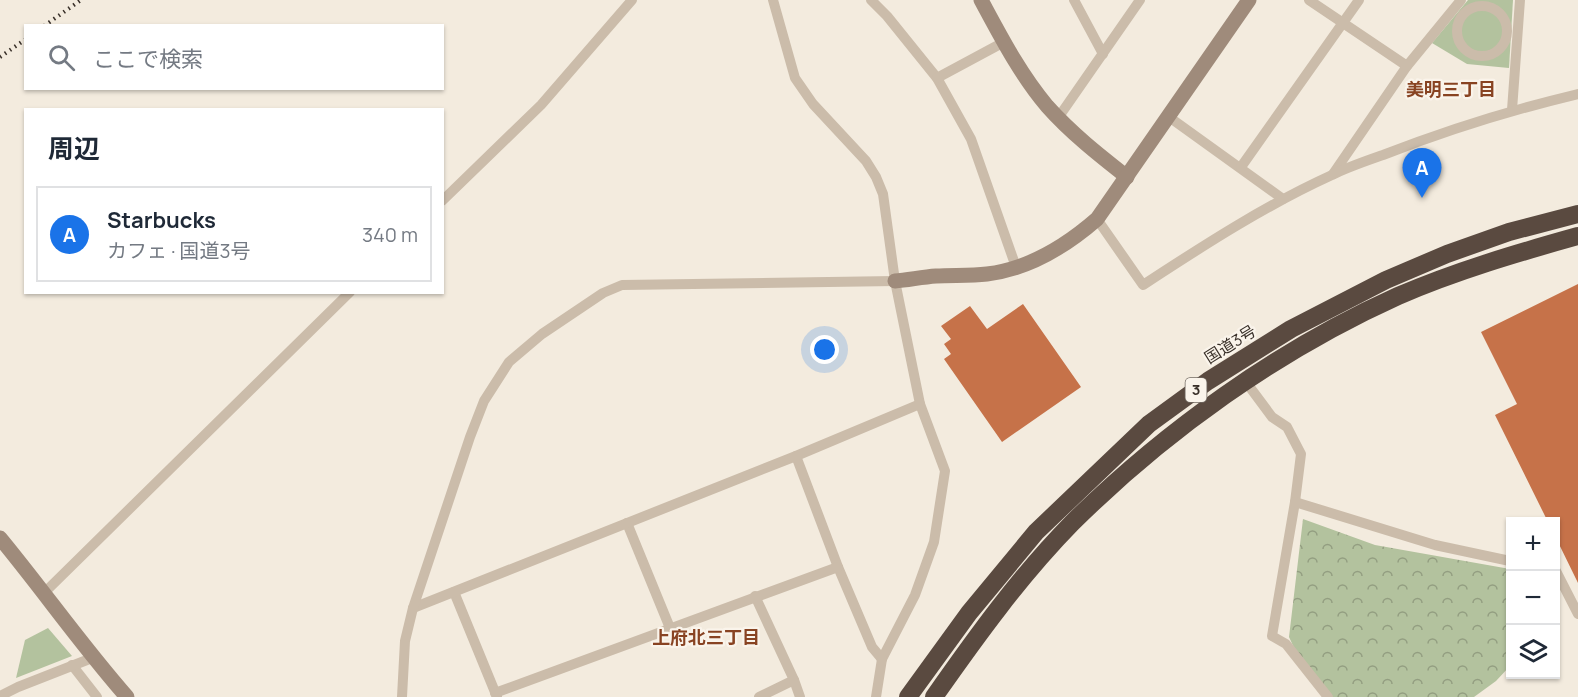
<!DOCTYPE html>
<html lang="ja">
<head>
<meta charset="utf-8">
<style>
  :root { --surface:#fff; --page:#f6f6f7; --text:#1f2937; --muted:#747a83; --line:#e0e1e3; --accent:#1a73e8 }
  body { margin:0; font-family:Manrope,"Noto Sans JP",sans-serif; background:var(--page); color:var(--text) }
  .controls { position:absolute; right:18px; bottom:18px; display:grid; overflow:hidden; border-radius:0px; box-shadow:0 2px 4px #0004 }
  .controls button { width:54px; height:54px; display:grid; place-items:center; padding:0; border:0; border-bottom:2px solid var(--line); background:var(--surface); color:var(--text); font:30px sans-serif }
  .you { position:absolute; left:825px; top:350px; width:21px; height:21px; margin:-15px; border:4px solid #fff; border-radius:50%; background:#1a73e8; box-shadow:0 0 0 9px #1a73e833 }
  .badge { display:grid; place-items:center; width:39px; height:39px; border-radius:50%; background:var(--accent); color:#fff; font-size:20px; font-weight:700 }
  .pin { position:absolute; translate:-50% -50px; filter:drop-shadow(0 2px 3px #0008) }
  .pin::after { content:''; position:absolute; top:32px; width:21px; height:18px; background:inherit; clip-path:polygon(0 0,100% 0,50% 100%) }
  .list { margin:0; padding:0; list-style:none }
  h2 { display:flex; justify-content:space-between; align-items:center; height:78px; margin:0; padding:0 24px; font-size:26px }
  h2 small { font-size:20px; font-weight:400; color:var(--muted) }
  .list li { display:grid; grid-template-columns:39px 1fr auto; gap:18px; align-items:center; box-sizing:border-box; height:96px; margin:0 12px 12px; padding:0 12px; border:2px solid var(--line); border-radius:0px }
  .list b { display:block; font-size:22px; white-space:nowrap }
  .list p { margin:0; font-size:20px; white-space:nowrap; color:var(--muted) }
  .list em { font-size:20px; font-style:normal; color:var(--muted) }
  .icon { flex:none; width:33px; height:33px; fill:none; stroke:currentColor; stroke-width:2; stroke-linecap:round; stroke-linejoin:round }
  .map { position:relative; flex:none; width:1578px; height:697px; overflow:hidden }
  .search { position:absolute; background:var(--surface); box-shadow:0 2px 4px #0004; left:24px; top:24px; width:420px; height:66px; display:flex; align-items:center; gap:15px; box-sizing:border-box; padding:0 21px; border-radius:0px; color:var(--muted); font-size:22px }
  .panel { position:absolute; background:var(--surface); box-shadow:0 2px 4px #0004; left:24px; top:108px; width:420px; height:186px; border-radius:0px }
  .map>svg:first-child { display:block }
</style>
</head>
<body>
<div class="map">
<svg width="1578" height="697" viewBox="0 0 1578 697">
  <defs>
    <pattern id="forest-crowns" width="20" height="18" patternUnits="userSpaceOnUse" patternTransform="scale(1.5)"><rect width="20" height="18" fill="#b3c29e"/><path d="M2 6a3 3 0 1 1 6 0M12 15a3 3 0 1 1 6 0" fill="none" stroke="#939e81"/></pattern>
  </defs>
  <rect width="100%" height="100%" fill="#f3ebde"/>
  <!-- forest -->
  <path fill="url(#forest-crowns)" d="M1303,519l72,26 135,24v97l-14,15 -22,16h-144l-28,-32 -13,-28z"/>
  <!-- park -->
  <g fill="#b3c29e">
    <path d="M1468,0h45l-4,68 -42,-4 -35,-21z"/>
    <path d="M48,628l24,28 -56,22 9,-38z"/>
  </g>
  <!-- building -->
  <g fill="#c67249">
    <path d="M1578,284v299l-22,-45v-16h-8l-53,-107 22,-11 -36,-72z"/>
    <path d="M1023,304l58,83 -79,55 -58,-83 7,-5 -7,-10 7,-5 -10,-13 29,-20 17,23z"/>
  </g>
  <g fill="none" stroke-linecap="round" stroke-linejoin="round">
    <!-- street -->
    <g stroke="#cbbcaa" stroke-width="10">
      <path d="M773,0l22,78 18,26 53,57 10,16 7,17 12,87 25,123 25,67 -11,71 -19,53 -33,64 -10,-12 -34,-80 -42,-111"/>
      <path d="M871,0l16,16 50,62 34,61 45,128"/>
      <path d="M1074,0l29,54"/>
      <path d="M1309,0l98,66"/>
      <circle cx="1482" cy="31" r="25"/>
      <path d="M937,78l67,-36"/>
      <path d="M1512,110l8,-110"/>
      <path d="M1169,117l114,82"/>
      <path d="M1058,118l82,-118"/>
      <path d="M1241,167l118,-167"/>
      <path d="M1333,174l74,-108 54,-66"/>
      <path d="M442,201l99,-96 91,-105"/>
      <path d="M1097,219l46,66c61,-40 123,-80 189,-110 16,-8 34,-14 51,-20 64,-25 128,-45 195,-61"/>
      <path d="M1246,382l26,35 15,10 14,27 -6,48 -23,134 14,8 42,53"/>
      <path d="M1295,502l140,43 75,16"/>
      <path d="M627,523l43,105"/>
      <path d="M1556,571l22,43"/>
      <path d="M45,592l305,-300"/>
      <path d="M454,592l43,105"/>
      <path d="M755,596l39,84 -35,17"/>
      <path d="M413,608l383,-152 124,-52"/>
      <path d="M72,665l25,32"/>
      <path d="M794,680l6,17"/>
      <path d="M495,693l343,-126"/>
      <path d="M0,696l18,-9 74,-29"/>
      <path d="M402,697l3,-56 8,-33 57,-171 14,-36 25,-39 33,-28 61,-41 19,-8 273,-4"/>
      <path d="M876,697l6,-38"/>
    </g>
    <!-- secondary -->
    <g stroke="#9f8b7b" stroke-width="15">
      <path d="M981,0c20,37 39,74 66,106 24,27 52,49 80,71"/>
      <path d="M895,281c13,-1 27,-4 41,-5 17,-1 34,0 51,-2 42,-5 79,-28 110,-55l152,-219"/>
      <path d="M0,538c43,52 82,108 127,159"/>
    </g>
    <!-- highway -->
    <g stroke="#5a4a40" stroke-width="18">
      <path d="M908,697l61,-84 67,-81 113,-108 59,-43 83,-52 95,-49 61,-26 62,-22 69,-18"/>
      <path d="M934,697c42,-60 86,-121 138,-174 93,-92 206,-173 326,-227 58,-25 119,-43 180,-60"/>
    </g>
    <!-- rail -->
    <g stroke="#393029" stroke-width="4" stroke-dasharray="1.5 4.5" stroke-linecap="butt">
      <path d="M44,26l37,-26"/>
      <path d="M0,57l26,-18"/>
    </g>
  </g>
  <g text-anchor="middle" stroke-width="4.5" stroke-linejoin="round" paint-order="stroke">
    <!-- shield labels -->
    <rect fill="#faf4eb" stroke="#736b63" stroke-width="1.5" x="1185.5" y="378" width="21" height="24" rx="4.5"/>
    <g font-size="15" font-weight="bold" fill="#393029">
      <text x="1196" y="395">3</text>
    </g>
    <!-- street labels -->
    <g font-size="16" fill="#393029" stroke="#faf4eb">
      <text transform="translate(1230 344) rotate(-32)" y="6">国道3号</text>
    </g>
    <!-- neighbourhood labels -->
    <g font-size="18" font-weight="bold" fill="#884322" stroke="#faf4eb">
      <text x="1451" y="96">美明三丁目</text>
      <text x="706" y="644">上府北三丁目</text>
    </g>
  </g>
</svg>
<div class="controls">
<button>+</button>
<button>−</button>
<button><svg class="icon" aria-label="layers" viewBox="0 0 24 24"><path d="M12 4l9 5-9 5-9-5zM3 14l9 5 9-5"/></svg></button>
</div>
<div class="you"></div>
<div class="pin badge" style="left:1422px;top:198px">A</div>
<div class="search"><svg class="icon" aria-label="search" viewBox="0 0 24 24"><circle cx="10" cy="10" r="6"/><path d="M15 15l6 6"/></svg>ここで検索</div>
<section class="panel">
<h2>周辺<small></small></h2>
<ul class="list">
<li><span class="badge">A</span><div><b>Starbucks</b><p>カフェ · 国道3号</p></div><em>340 m</em></li>
</ul>
</section>
</div>
</body>
</html>
